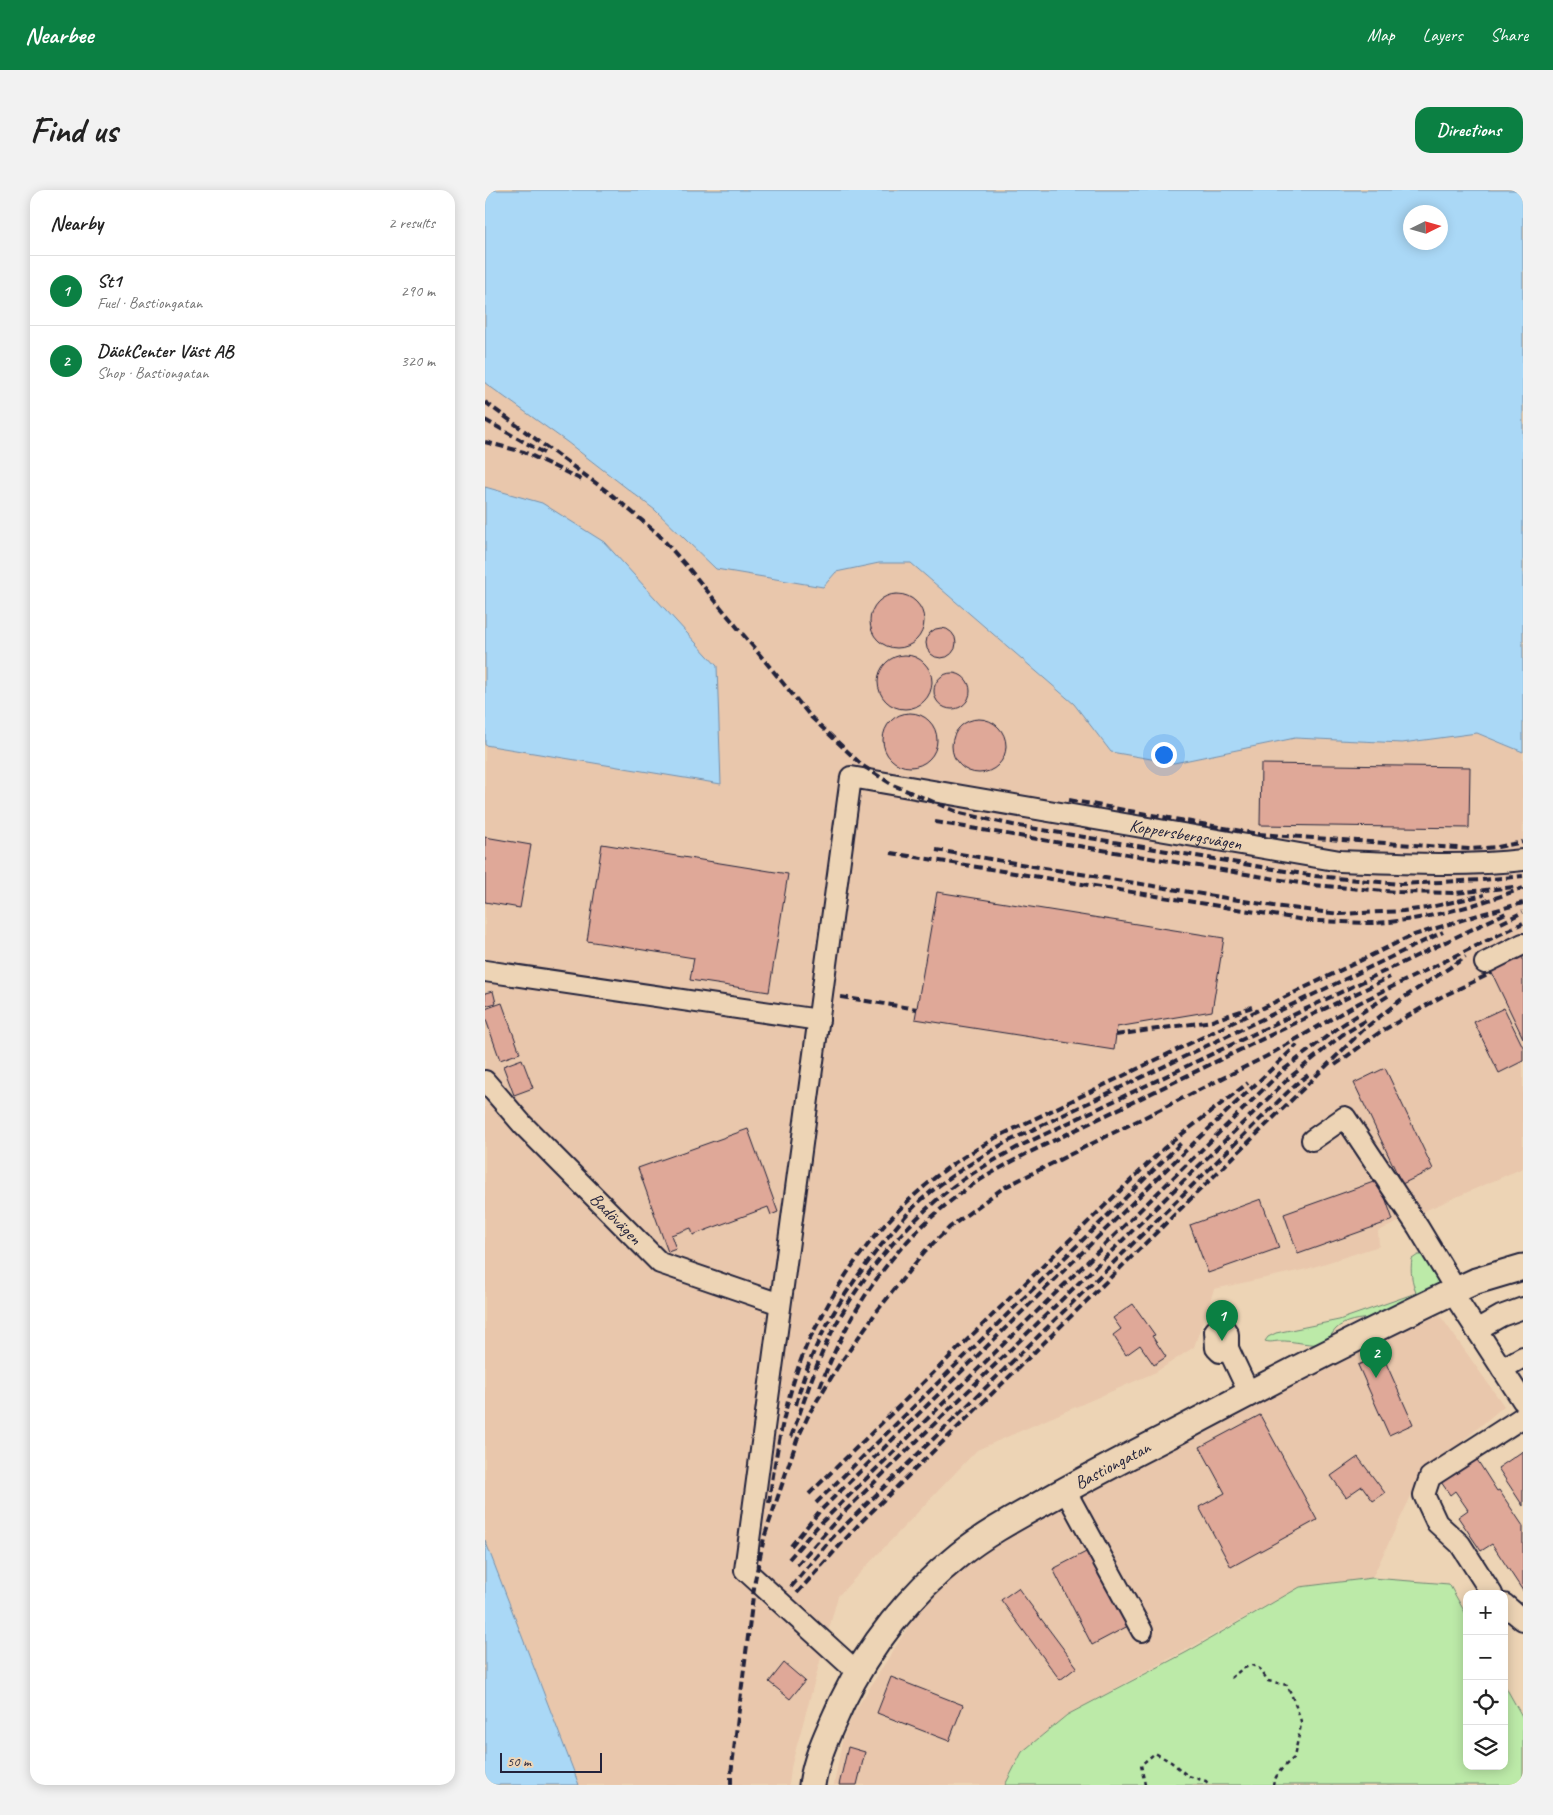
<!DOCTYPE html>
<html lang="en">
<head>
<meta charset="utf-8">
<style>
  :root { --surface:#fff; --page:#f2f2f2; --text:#222; --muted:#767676; --line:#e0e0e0; --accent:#0b8043 }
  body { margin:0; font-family:Caveat,sans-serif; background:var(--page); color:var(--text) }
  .controls { position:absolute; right:15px; bottom:15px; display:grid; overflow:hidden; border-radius:10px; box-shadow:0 2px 12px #0003 }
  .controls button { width:45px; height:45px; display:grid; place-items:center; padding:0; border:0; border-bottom:1px solid var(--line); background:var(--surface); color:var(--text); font:25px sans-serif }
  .compass { position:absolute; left:918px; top:15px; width:45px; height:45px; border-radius:50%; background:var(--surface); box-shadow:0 2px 12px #0003; rotate:85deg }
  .scale { position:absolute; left:15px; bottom:12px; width:102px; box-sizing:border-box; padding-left:5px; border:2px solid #22223b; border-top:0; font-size:14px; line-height:18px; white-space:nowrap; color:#22223b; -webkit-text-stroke:4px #edd4b5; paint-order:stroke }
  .you { position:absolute; left:678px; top:564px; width:18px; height:18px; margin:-12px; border:4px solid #fff; border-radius:50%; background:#1a73e8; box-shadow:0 0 0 8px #1a73e833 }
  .badge { display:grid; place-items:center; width:32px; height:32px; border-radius:50%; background:var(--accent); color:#fff; font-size:16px; font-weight:700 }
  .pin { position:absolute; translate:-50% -41px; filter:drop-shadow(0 1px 2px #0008) }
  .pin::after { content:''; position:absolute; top:26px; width:18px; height:15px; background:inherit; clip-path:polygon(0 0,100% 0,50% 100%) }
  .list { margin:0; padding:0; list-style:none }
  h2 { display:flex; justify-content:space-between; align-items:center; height:65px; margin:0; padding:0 20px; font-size:21px }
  h2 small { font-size:16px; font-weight:400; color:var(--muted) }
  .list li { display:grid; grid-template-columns:32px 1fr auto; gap:15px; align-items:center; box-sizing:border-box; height:70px; padding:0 20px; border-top:1px solid var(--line) }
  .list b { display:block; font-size:19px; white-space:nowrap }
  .list p { margin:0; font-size:16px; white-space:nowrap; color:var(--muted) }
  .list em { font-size:16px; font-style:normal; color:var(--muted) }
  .icon { flex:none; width:28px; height:28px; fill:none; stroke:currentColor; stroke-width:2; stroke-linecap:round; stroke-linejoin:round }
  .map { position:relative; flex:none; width:1038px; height:1595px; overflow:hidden; border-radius:15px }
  header { display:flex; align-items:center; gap:30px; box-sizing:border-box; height:70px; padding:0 25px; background:var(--accent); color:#fff }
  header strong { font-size:24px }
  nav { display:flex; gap:28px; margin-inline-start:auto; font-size:18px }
  .intro { display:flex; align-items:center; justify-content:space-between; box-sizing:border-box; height:120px; padding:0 30px }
  h1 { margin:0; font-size:35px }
  .button { padding:12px 22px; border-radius:15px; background:var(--accent); color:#fff; font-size:18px; font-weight:700 }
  main { display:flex; gap:30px; padding:0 30px }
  aside { flex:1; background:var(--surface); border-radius:15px; box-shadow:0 2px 12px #0003 }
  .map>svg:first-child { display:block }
</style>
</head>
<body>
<header>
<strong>Nearbee</strong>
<nav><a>Map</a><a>Layers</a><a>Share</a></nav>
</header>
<div class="intro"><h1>Find us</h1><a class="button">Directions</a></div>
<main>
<aside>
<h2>Nearby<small>2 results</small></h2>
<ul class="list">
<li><span class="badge">1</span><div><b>St1</b><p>Fuel · Bastiongatan</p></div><em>290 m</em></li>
<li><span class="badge">2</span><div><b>DäckCenter Väst AB</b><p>Shop · Bastiongatan</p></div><em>320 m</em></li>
</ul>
</aside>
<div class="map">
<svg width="1038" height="1595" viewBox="0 0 1038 1595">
  <rect width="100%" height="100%" fill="#edd4b5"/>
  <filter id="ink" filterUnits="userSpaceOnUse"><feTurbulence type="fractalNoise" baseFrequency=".02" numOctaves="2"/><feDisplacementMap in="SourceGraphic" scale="10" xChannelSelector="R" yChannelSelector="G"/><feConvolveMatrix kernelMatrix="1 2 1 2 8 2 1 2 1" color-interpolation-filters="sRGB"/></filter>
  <g filter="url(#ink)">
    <!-- built -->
    <g fill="#e9c7ac">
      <path d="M0,193l82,59 88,68 61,59 107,18 13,-15 43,-9h32l163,141 37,48 63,11 121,-25 107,5 75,-10 46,19v416l-145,63 1,15 -72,23 -93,20 -20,58 -38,25 -179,78 -139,146 -47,171 -2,18h-210l-94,-245v-795l236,39 -179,-281 -57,-16z"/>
      <path d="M954,1124l65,92 -84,71 -48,101 -72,9 -233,128 -45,37 -17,33h-171l8,-44 11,-27 62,-98 48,-48 56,-40 188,-101z"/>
    </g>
    <!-- green -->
    <g fill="#bceaa8" stroke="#6f8672">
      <path d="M933,1065h8l14,19 -3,12 -65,32c-13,1 -27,2 -36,11 -5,5 -7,11 -13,14 -9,4 -32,-3 -43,-2 -6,0 -9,2 -15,0l3,-4 8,-4 63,-13 77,-27c-4,-12 -6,-21 -4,-34z"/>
      <path d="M887,1388l77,6 18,32v150h37v-82l19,34v67h-518l17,-33 45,-37 120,-63 113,-65z"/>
    </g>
    <!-- water -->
    <g fill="#aad8f6" stroke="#748fab" fill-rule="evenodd">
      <path d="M0,0h1038v562l-46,-19 -75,10 -107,-5 -121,25 -63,-11 -37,-48 -163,-141h-32l-43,9 -13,15 -107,-18 -61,-59 -88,-68 -82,-59zM926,22h30v30h-30z"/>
      <path d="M0,297l57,16 62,39 113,124 4,118 -236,-39z"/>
      <path d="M0,1350l94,245h-94z"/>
    </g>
    <!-- building -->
    <g fill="#dfa898" stroke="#22223b">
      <circle cx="412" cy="431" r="27"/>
      <circle cx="456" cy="453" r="15"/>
      <circle cx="420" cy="492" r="27"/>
      <circle cx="467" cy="501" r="18"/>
      <circle cx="425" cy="550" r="27"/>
      <circle cx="494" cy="556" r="27"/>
      <path d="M776,574l209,3 -1,61 -209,-3z"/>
      <path d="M0,647l46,8 -11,63 -35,-6z"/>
      <path d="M117,654l186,30 -19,118 -79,-12 4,-22 -107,-17z"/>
      <path d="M452,702l287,46 -12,73 -95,16 -3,23 -199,-31z"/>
      <path d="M1038,761v87l-34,-71z"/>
      <path d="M8,801l3,12 -11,3v-13z"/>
      <path d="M17,813l18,50 -20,7 -15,-43v-8z"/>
      <path d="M1019,818l19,39v14l-24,12 -25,-51z"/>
      <path d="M37,869l11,29 -19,7 -11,-29z"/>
      <path d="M900,878l48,101 -31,15 -48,-101z"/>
      <path d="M263,939l30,83 -7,3 -3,-8 -75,28 -2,-7 -20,7 5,14 -8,3 -30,-84z"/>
      <path d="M894,990l14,40 -95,34 -14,-40z"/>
      <path d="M776,1009l18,49 -71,25 -18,-48z"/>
      <path d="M648,1114l22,31 -3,1 14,21 -12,8 -14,-20 -14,10 -13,-20 8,-6 -8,-11z"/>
      <path d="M897,1164l31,70 -24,11 -31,-70z"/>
      <path d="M775,1225l57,105 -86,47 -32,-60 26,-14 -25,-46z"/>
      <path d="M1038,1261v55l-25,-38z"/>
      <path d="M989,1265l23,36 2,-1 24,36v65l-31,-47 -11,7 -23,-34 10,-7 -13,-19 -5,4 -11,-16z"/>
      <path d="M873,1267l27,36 -12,8 -11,-15 -16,11 -15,-21z"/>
      <path d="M605,1360l38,76 -36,19 -39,-76z"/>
      <path d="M533,1398l59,79 -17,13 -59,-80z"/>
      <path d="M299,1473l21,18 -15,18 -21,-17z"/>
      <path d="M406,1487l72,28 -14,36 -72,-28z"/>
      <path d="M363,1557l17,5 -8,33h-18z"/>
    </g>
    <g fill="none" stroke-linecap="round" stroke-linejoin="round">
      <!-- minor casing -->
      <g stroke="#22223b" stroke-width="24">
        <g id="minor">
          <path d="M1000,773l38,-19"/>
          <path d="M0,781l334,49"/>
          <path id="s1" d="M0,891l38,44 137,138 120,41"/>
          <path d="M827,950l33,-23 73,110 38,63"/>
          <path d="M967,1102l71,109"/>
          <path d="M991,1140l25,-14 22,-8"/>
          <path d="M744,1160l-9,2 -4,-4 -1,-17 3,-3h6l4,6v14l4,9 17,36"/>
          <path d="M1017,1179l21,-12"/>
          <path d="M580,1300l77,141"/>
          <path d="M1007,1404l-32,-50 -23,-21 -13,-28 6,-18 93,-60"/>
          <path d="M1019,1414l19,16"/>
          <path id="s2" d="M372,1482l-112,-102 106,-793 489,84c61,2 122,6 183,-1"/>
        </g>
      </g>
      <!-- major casing -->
      <g stroke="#22223b" stroke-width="29">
        <g id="major">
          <path id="s3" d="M327,1595c4,-29 18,-56 30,-83 27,-56 68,-108 117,-147 26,-21 56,-37 85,-53 44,-25 89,-48 134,-71 90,-48 181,-95 274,-139l24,-11 47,-14"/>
        </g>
      </g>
      <!-- path -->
      <g stroke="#22223b" stroke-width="2.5" stroke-dasharray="4 4" stroke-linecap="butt">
        <path d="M746,1488l11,-9 10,-4 8,4 8,12 19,4c3,5 14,34 14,37 -1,12 -5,24 -7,36 -9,7 -18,15 -21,27"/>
        <path d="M660,1595l-4,-20 14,-12 16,9 17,14 18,5 3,4"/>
      </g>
      <!-- minor -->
      <use href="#minor" stroke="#edd4b5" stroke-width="20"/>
      <!-- major -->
      <use href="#major" stroke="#edd4b5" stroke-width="25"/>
      <!-- rail -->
      <g stroke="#22223b" stroke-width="4" stroke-dasharray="8 4" stroke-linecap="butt">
        <path d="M0,212l127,93 47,40 31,35 121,147 52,49 30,19 67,28 53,12 302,51 85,8 82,-4 41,-4"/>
        <path d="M0,230l59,33"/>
        <path d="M0,252l39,10 58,28"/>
        <path d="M584,610l189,34 212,15 28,-2 25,-5"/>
        <path d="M450,632l377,63 86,7 58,1 58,-6"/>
        <path d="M451,660l338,56 66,8 63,-3 23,-3 58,-13"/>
        <path d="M406,663l420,68c20,0 41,2 62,2 51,-2 102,-17 150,-35"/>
        <path d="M1016,733l22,-11"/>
        <path d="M356,807l76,12"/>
        <path d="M631,845l96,-14 40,-14"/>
        <path d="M850,875l45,-33 61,-35 51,-24"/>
        <path d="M335,1197c30,-79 72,-142 141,-194 20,-15 43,-27 65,-39l364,-177"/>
        <path d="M311,1215c15,-64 50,-117 91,-167 10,-12 21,-26 33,-37 26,-23 56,-41 85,-58l438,-211"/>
        <path d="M306,1247c10,-26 18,-53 29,-79 26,-64 76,-126 130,-169 21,-16 45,-29 68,-42l490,-235"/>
        <path d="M324,1304l355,-346 84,-65"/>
        <path d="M284,1313c7,-51 16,-103 35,-151 4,-12 11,-23 17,-34 30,-60 76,-114 132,-154 13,-9 28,-17 42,-26l416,-202 67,-21 45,-12"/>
        <path d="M331,1313l365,-360"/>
        <path d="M306,1356l28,-34 359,-354 119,-113"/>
        <path d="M304,1369l28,-32 465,-456 57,-44 52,-33"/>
        <path d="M312,1375l44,-50 448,-437 53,-43 25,-15"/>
        <path d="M306,1397l40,-48 465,-455 12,-9"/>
        <path d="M312,1403l62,-69 504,-494 40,-32 63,-41"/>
        <path d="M246,1595v-11l24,-194 9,-42 33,-98 13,-28 29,-47 38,-54 48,-60 25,-24 53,-39 264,-132 92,-53 164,-80"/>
      </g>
    </g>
  </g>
  <g text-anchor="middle" stroke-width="4" stroke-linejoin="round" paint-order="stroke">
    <!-- street labels -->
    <g font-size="18" fill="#22223b" stroke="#edd4b5">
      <text dy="6" stroke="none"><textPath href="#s2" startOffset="1291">Koppersbergsvägen</textPath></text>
      <text dy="6" stroke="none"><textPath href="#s1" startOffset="190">Badövägen</textPath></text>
      <text dy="6" stroke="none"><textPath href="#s3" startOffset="456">Bastiongatan</textPath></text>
    </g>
  </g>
</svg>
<div class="controls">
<button>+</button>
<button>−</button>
<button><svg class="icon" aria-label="locate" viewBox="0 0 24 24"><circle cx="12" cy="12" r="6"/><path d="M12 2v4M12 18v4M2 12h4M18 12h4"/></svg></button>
<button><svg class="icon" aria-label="layers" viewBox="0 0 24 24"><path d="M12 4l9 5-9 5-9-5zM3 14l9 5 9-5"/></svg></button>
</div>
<svg class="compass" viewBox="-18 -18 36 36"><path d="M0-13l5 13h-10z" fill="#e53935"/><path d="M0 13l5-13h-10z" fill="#767676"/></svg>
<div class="scale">50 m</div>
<div class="you"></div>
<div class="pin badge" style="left:737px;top:1151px">1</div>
<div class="pin badge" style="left:891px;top:1188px">2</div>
</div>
</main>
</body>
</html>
